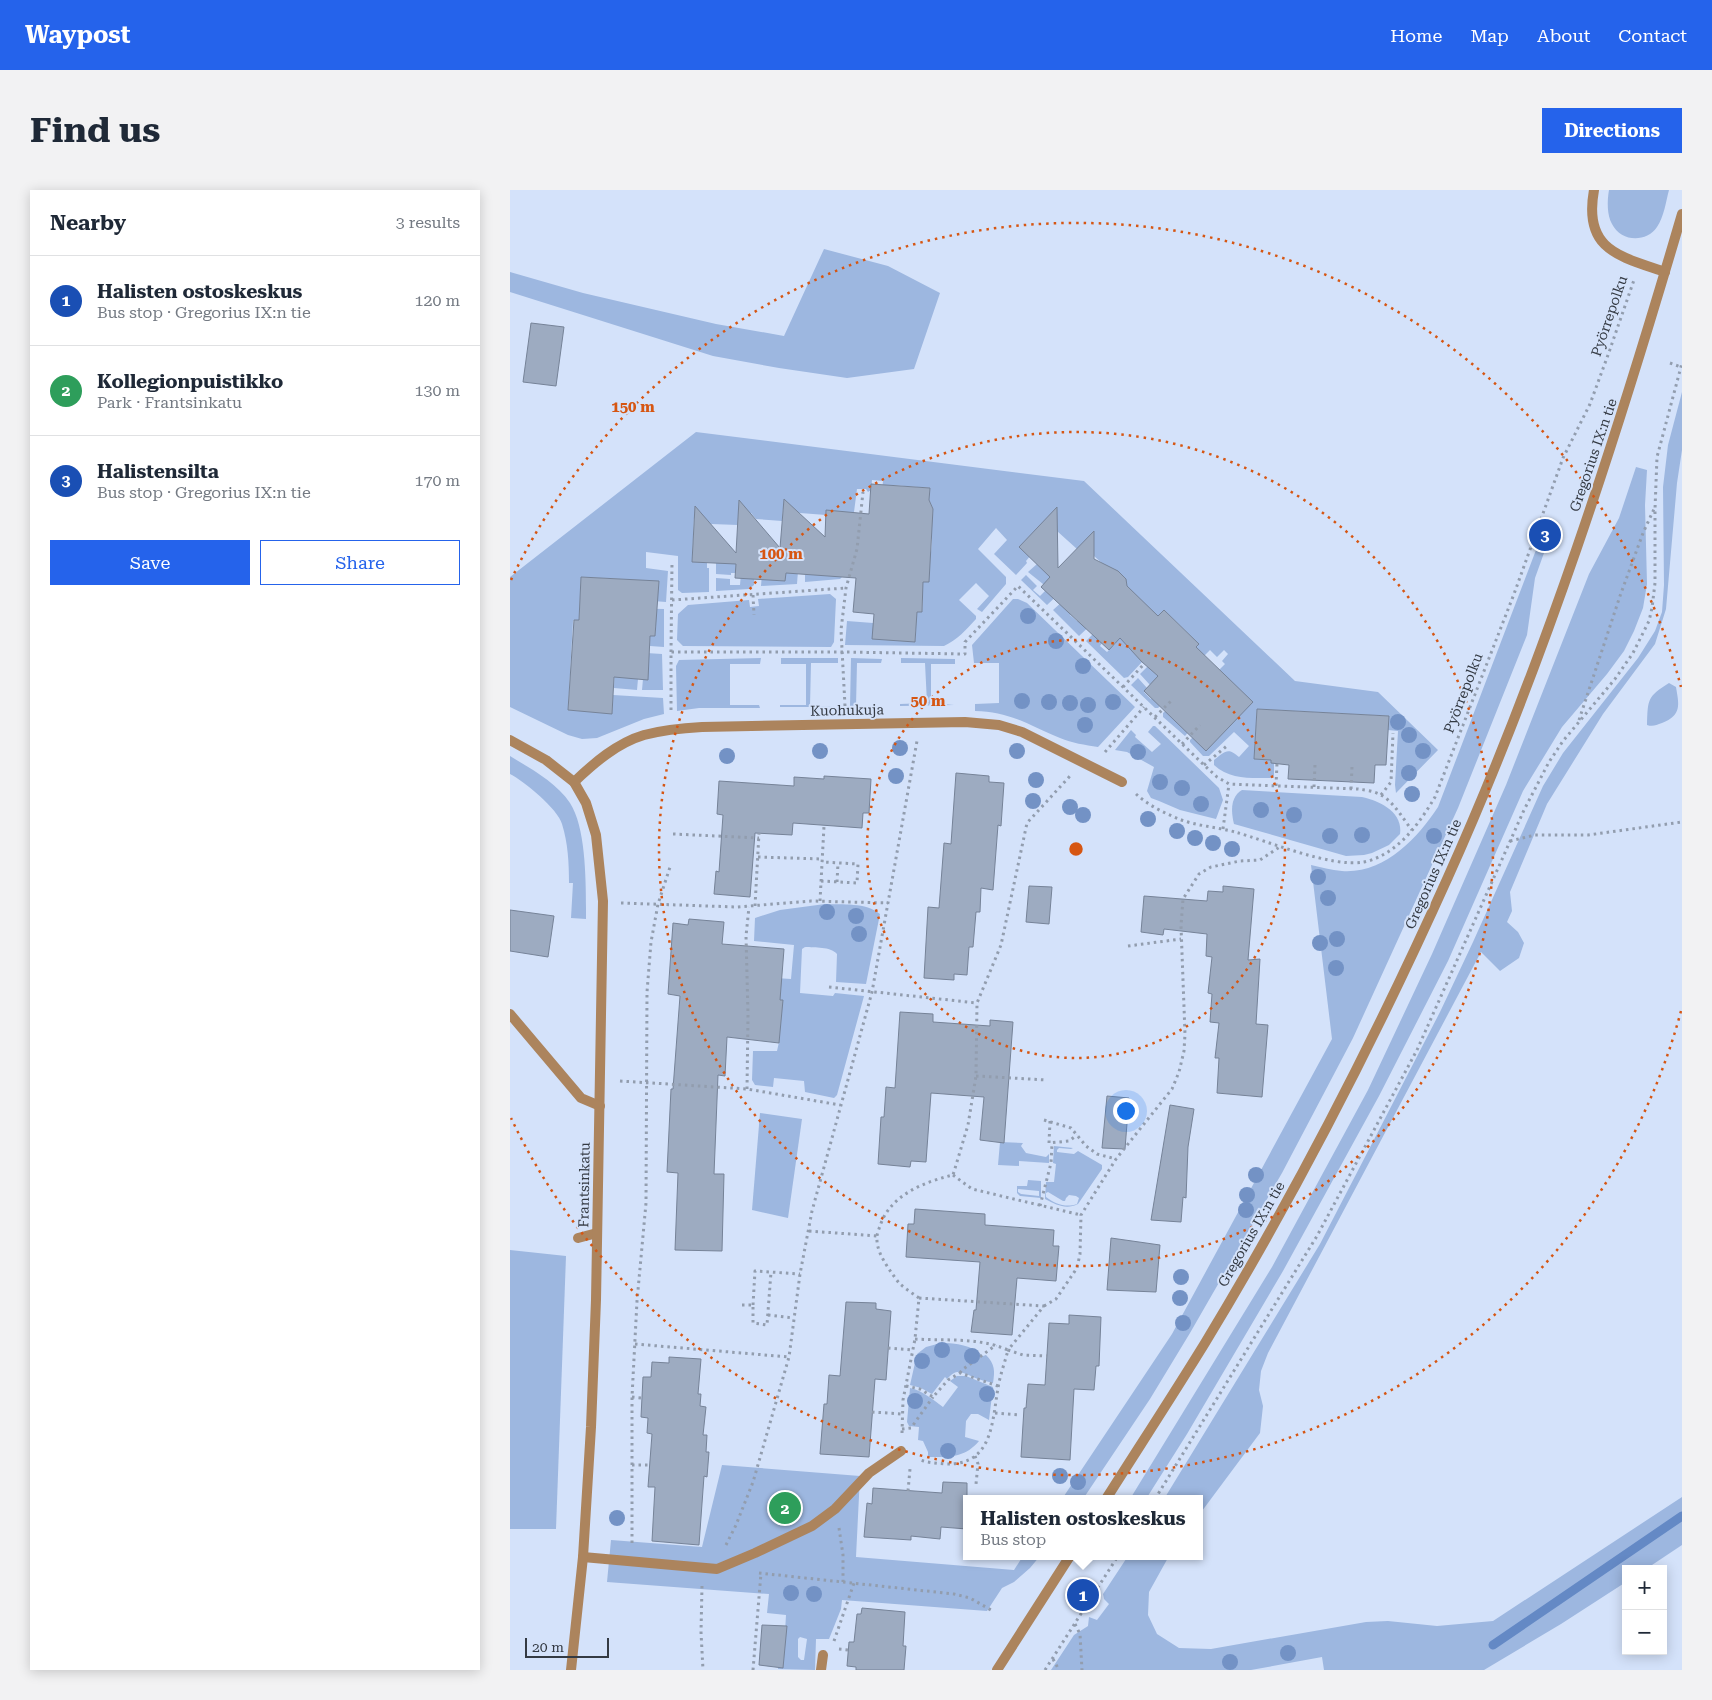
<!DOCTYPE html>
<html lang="en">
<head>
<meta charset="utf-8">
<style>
  :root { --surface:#fff; --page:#f2f2f3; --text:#1f2937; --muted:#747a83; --line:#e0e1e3; --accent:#2563eb }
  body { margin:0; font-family:"Roboto Serif",serif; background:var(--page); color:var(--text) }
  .controls { position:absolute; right:15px; bottom:15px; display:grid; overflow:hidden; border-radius:0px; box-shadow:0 2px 12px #0003 }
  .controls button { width:45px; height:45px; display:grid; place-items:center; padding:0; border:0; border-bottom:1px solid var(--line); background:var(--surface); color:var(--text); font:25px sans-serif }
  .scale { position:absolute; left:15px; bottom:12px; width:84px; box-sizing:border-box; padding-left:5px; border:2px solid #343a43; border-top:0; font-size:14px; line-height:18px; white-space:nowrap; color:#343a43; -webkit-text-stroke:4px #d4e2fa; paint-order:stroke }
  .you { position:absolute; left:615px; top:920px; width:18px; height:18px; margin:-12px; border:4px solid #fff; border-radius:50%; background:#1a73e8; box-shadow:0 0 0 8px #1a73e833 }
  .badge { display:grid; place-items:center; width:32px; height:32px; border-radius:50%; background:var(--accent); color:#fff; font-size:16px; font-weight:700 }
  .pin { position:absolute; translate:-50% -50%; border:2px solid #fff; box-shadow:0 1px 5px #0006 }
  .popup { position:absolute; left:453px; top:1305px; width:240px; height:65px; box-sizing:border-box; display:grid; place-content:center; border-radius:0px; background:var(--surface); filter:drop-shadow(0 1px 4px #0005); font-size:16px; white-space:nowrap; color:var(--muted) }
  .popup b { font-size:19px; color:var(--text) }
  .popup::after { content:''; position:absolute; left:50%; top:100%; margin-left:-10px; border:10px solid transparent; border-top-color:var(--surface) }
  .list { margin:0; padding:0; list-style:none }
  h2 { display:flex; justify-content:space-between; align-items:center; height:65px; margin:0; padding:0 20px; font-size:21px }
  h2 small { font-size:16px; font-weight:400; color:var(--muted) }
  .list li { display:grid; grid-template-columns:32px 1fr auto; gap:15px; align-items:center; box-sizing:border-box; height:90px; padding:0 20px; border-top:1px solid var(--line) }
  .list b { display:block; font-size:19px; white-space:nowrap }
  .list p { margin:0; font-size:16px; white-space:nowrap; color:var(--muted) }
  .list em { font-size:16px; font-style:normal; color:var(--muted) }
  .actions { display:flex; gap:10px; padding:15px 20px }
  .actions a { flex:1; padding:11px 0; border:1px solid var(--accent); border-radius:0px; text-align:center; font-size:18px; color:var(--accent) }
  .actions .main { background:var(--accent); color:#fff }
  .map { position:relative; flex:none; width:1172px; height:1480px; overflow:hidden; border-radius:0px }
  header { display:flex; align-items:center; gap:30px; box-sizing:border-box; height:70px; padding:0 25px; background:var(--accent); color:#fff }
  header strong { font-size:24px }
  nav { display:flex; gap:28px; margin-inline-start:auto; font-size:18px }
  .intro { display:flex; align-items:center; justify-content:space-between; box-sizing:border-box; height:120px; padding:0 30px }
  h1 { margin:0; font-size:35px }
  .button { padding:12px 22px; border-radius:0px; background:var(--accent); color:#fff; font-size:18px; font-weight:700 }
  main { display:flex; gap:30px; padding:0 30px }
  aside { flex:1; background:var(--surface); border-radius:0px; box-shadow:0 2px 12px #0003 }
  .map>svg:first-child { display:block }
</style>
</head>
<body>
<header>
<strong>Waypost</strong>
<nav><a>Home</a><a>Map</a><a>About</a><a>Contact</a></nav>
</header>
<div class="intro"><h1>Find us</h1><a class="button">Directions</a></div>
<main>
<aside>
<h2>Nearby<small>3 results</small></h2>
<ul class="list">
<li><span class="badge" style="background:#1a4fb4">1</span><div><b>Halisten ostoskeskus</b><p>Bus stop · Gregorius IX:n tie</p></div><em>120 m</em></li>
<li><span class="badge" style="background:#2e9e5b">2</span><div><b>Kollegionpuistikko</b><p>Park · Frantsinkatu</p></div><em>130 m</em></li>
<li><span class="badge" style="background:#1a4fb4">3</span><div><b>Halistensilta</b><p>Bus stop · Gregorius IX:n tie</p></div><em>170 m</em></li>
</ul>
<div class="actions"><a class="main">Save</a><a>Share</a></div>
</aside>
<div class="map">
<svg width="1172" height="1480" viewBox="0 0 1172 1480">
  <rect width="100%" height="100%" fill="#d4e2fa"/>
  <!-- green -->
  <g fill="#9db7e0" fill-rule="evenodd">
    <path d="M1099,0h60c-3,11 -5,27 -12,37 -11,16 -36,15 -45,-3 -5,-9 -5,-23 -3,-34z"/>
    <path d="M314,59l64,17 52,27 -26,76 -67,9 -68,-10 -66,-12 -203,-64v-20l73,21 133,31 68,12z"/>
    <path d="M1172,202v58l-5,33 -11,126 -11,35 -52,70 -56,90 -37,88 2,19 -5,11 11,10 6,11 -5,15 -19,13 -19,-19 -213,401 -7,18 -2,19 4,16 -3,27 -61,82v-16h-35l156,-255 120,-232 33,-70 70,-156 20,-33 75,-95 17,-27 7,-19 2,-27 -1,-98 5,-42z"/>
    <path d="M186,242l388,49 211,200 83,11 60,58 -42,43 -1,-8 3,-54 -10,-1v-14l-131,-7 -3,50 17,1 3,3v13l-2,2c-21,0 -42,2 -58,-13v-5c11,-9 14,-13 25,-3l10,-11 -15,-14 -25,24h-6l-13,-14v-2l5,-5 7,5 -3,4 7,6 13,-80 6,-6 -3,-3 6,-7 -4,-4 -7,7 -7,-7 -6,6 -8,-8 3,-4 -35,-34 -24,50 2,2 -14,15 -4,1 -38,-37 9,-9 9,8 -4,6 7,6 9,-9 -7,-7 5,-62 -20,-18v-7l-8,-8 -9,8 -20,-18v-7l-31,37 1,2 -11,12 -22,-21 13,-14 -11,-12 -18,21 28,28v7l-24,28 -5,-3 12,-13 -13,-13 -17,17 17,16v3c-10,11 -19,21 -32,27l-99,-1 2,-24 26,2 42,19 1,-12 -5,-5 1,-13h10l1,-12 -5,-5 1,-13h10l-3,-30h5l1,-13 -5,-5 1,-13h4l1,-12 -4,-9 1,-12 -38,-3 -10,6 1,-10 -11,-1 -1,10 -3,2 -2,-3h-9l-11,84 -6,6 -35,3v-13l35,-14 -14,-40 -26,-2 -17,-4 -1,12 -26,-2 -5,-6h-12l-1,12 -27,-1 -5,-5 -12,-1 -2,43 15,2v5h2v24l-27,1 -4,-3v-34l-32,-4v16l22,3 -2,31 -13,-1 5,-10 1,-9 -40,18 1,-21 -39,-2 -2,43h-5l-1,1 -5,89 44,3 1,-18 50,3 1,16 -20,5 -47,19 -15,1 -14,-4 -58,-28v-130z"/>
    <path d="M1126,277l11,3 -2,35 2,79 -4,24 -9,23 -10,20 -17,23 -45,53 -39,64 -75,170 -69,135 -96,175 -96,163 -41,65h-16l142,-232 96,-177 64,-136 74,-169 83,-211 30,-56z"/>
    <path d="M1026,360l8,3 -9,25 -8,57 -69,173 -105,230 -71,135 -92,160 -40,66 -67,100h-21l110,-165 160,-295 -21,-174c10,2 20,5 31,6 42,3 75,-32 96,-64z"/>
    <path d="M289,368l-2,26 -36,2 1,-12z"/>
    <path d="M206,373h39l-1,22 -5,4 -33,2v-13l14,1v6h10l1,-12h-10v2l-15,-1z"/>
    <path d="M527,374l28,24 -18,17 -26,-25 5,-5 11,11 -4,4 7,6 8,-8 -20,-16z"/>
    <path d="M320,404l6,5 -2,43 -3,5 -148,-1 -6,-6 1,-26 10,-9 61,-5 1,7 9,-1 -1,-7z"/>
    <path d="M503,409h5l9,4 108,104 -37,40c-13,-2 -26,-4 -38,-9 -30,-12 -51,-27 -85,-27v-7l24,-1v-40h-25l-2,-18z"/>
    <path d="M553,411l10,10 -3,4 7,6 20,-2 -18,17 -26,-26z"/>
    <path d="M108,418l46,1v38l-14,-1v-10h5l1,-10z"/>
    <path d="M105,461l47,3 1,36h-21l1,-11h-7h2l-1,11 -23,-2z"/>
    <path d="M251,468l-1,6h-30v41h29l1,3h-61l-22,3 -1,-45 3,-6z"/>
    <path d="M271,468h57v5h-27l-1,43 24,1h-54v-2h26v-41h-25z"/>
    <path d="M341,468l31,1 -1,4h-24l-1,43h26l-32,1z"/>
    <path d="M391,468l54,1v5h-24v39l23,2 -54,1v-2l27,-1 -2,-40h-24z"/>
    <path d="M639,475l12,11 9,20 -12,12h-3l-24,-23 7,-7 9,10 -3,4 7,7 8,-8 -9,-6 -10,-11z"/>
    <path d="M1159,493l7,4c3,18 6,28 -14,36 -6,2 -9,4 -15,2 1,-26 0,-28 22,-42z"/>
    <path d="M659,518l2,9 7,7 19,-2 -12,14 -22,-19v-4z"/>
    <path d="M643,536h2l64,62 4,12 -7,19 -36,-9 -21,-9 -8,-3 -4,-7 7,-24 -27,-15 -12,-2 16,-20 5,5 -1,2 17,15 9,-8 -13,-12z"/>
    <path d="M0,566c21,13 46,26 60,47 17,26 16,85 16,116l-15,-1 2,-35h-4c0,-20 -1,-40 -7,-59 -4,-15 -38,-43 -52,-50z"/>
    <path d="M732,600l120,7c18,4 41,15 38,37l-11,11 -17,8 -8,2 -18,1 -112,-32c-3,-12 -4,-27 8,-34z"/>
    <path d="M315,714c17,1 41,-2 55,10l-14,70 -30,-2 1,-28c-7,-8 -22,-6 -32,-7l-3,2 -2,44 33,3 2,-3 29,3 -27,99 -3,3 -29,-6 -1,-11 -30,-3 -1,9 -18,-2 -3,-5 1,-29h24l2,-9 -5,-43 2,-21 15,1 3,-34 -40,-4 1,-23 25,-8z"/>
    <path d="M250,923l42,6 -14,99 -36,-8z"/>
    <path d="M490,952l23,1 -2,3 5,7 20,4 3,-3v9l-30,-2v5l-21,-1z"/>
    <path d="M544,956l19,2 -2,1 -12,-1 -2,2v2l17,2 4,-3 24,14v4l-24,35c-12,6 -21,1 -33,-5l1,-17h8l2,-18 -3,-1zM538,1002l15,9h2l1,-3 3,-3 7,1 3,2 -2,6c-11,4 -22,0 -31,-7v-4z"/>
    <path d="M518,990l13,1v17l-21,-2 -3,-3v-7h10zM508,999l21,2v5l-18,-2 -3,-2z"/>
    <path d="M0,1060l56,6 -10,273h-46z"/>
    <path d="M431,1153c16,0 30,2 42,13l3,-1c9,9 9,16 7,28 -6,-2 -14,-3 -20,-6 -12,-5 -16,-9 -26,2l-2,-2 -13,17 -11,-6 -11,-3 7,-31 9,-7z"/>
    <path d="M447,1186h9l27,11 -4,33 -11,-6h-7l-5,7 -1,16 14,4c-14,17 -30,16 -51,16v-5l-5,-11 -5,-1 1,-13 -10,-1 -2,-4 3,-34c13,3 22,11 33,19l15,-20 -8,-6z"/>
    <path d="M212,1275l138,11 -4,81 158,13 9,-14h17l-10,12 -16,14 -12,6 -15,23 -145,-11 -1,9 -12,30h-13l-1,31 -37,-1v-2h5l3,-52 -19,-2 2,-19 -162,-12 4,-42 91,7zM290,1447l7,2 -3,21h-3l-3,-3v-18z"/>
    <path d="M1172,1307v48l-36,24h-20v13l-65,42 -77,46h-160l-2,-13 -71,13h-200l23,-35 14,-9 1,-9 8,3 12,-16 -5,-5 -1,-5 25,-38h41l-20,36 -1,23 9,19 22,14 32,1 155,-27 22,-1 49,5 56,-5z"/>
  </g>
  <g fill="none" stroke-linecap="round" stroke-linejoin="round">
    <!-- stream -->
    <path stroke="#6489c5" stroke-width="9" d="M983,1455l189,-129"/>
  </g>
  <!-- building -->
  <g fill="#9dabc1" stroke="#768398">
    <path d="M21,133l33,4 -8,59 -33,-4z"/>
    <path d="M361,294l59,4 -1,12 4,9 -4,73h-6l-1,30h-5l-2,30 -43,-3 2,-25 -21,-2 3,-34 -70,-5 -1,8 -50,-3 1,-14 -44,-2 3,-56 41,47 3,-53 41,48 4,-49 41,38 1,-27 43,4z"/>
    <path d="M547,317l1,61 36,-37v28l24,12 8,8 1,7 31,30 6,-6 35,34 -3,3 57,55 -47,49 -62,-60 14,-15 -16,-14 -22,-24 -11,12 -68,-63 9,-10 -31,-30z"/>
    <path d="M71,387l78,4 -4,55h-5l-2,44 -34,-3 -2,37 -44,-4 6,-90h5z"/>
    <path d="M747,519l132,7 -3,49h-11l-1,18 -86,-4 1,-14 -18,-2v-3l-17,-1z"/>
    <path d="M446,583l33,3v6l15,1 -3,43 -3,-1 -5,65 -12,-2 -1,24h-4l-3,35h-4l-2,28 -13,-1v6l-30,-2 4,-71 11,1 5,-65 7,1z"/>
    <path d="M314,586l47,3 -2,34h-6l-1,15 -69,-5 -1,12 -37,-2 -5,64 -36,-3 2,-23 3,1 4,-57 -6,-1 2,-33 75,5v-9l30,2z"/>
    <path d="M519,696l23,1 -3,37 -23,-2z"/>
    <path d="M713,696l31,3 -6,71 12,-1 -4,65 12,1 -6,72 -45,-4 2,-35h-4l4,-35 -9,-1 2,-28 -4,-1 4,-36 -6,-1 1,-22 -43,-5 -1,6 -22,-3 3,-36 63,5 1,-10 15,1z"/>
    <path d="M0,720l44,6 -6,41 -38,-6z"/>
    <path d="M179,729l35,3 -2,22 62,5 -4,51h3l-4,43 -52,-6 -2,39 -7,-1 -4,99h10l-2,77 -47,-1 3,-77 -11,-1 4,-83h2l7,-93 -12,-2 5,-71 15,2z"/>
    <path d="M390,822l33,2v8l57,4v-6l23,2 -9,121 -24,-3 4,-43 -53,-4 -5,69 -15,-1 -1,6 -32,-3 3,-47h3l2,-30 9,1z"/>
    <path d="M597,906l22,2 -4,51 -23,-1z"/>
    <path d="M660,915l24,4 -6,38 -2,51 -3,-1 -2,25 -30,-2z"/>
    <path d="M405,1019l70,5v11l69,5 -1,16h6l-3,35 -39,-3 -5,57 -41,-3 3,-22h2l4,-48 -74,-5 2,-33h6z"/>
    <path d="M601,1048l49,7 -4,47 -49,-2z"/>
    <path d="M336,1112l30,1v6l15,2 -5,69 -11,-1 -6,78 -49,-3 4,-50h3l2,-29 11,1z"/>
    <path d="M559,1125l32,2 -2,49h-3l-2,24 -20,-1 -4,71 -49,-3 3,-49h2l2,-24 17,1 4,-62 20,1z"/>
    <path d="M159,1167l32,2 -3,35h3l-1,12 6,1 -3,28h4l-1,17h3l-2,25 -3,-1 -5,69 -47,-4 3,-54h-7l4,-53 -5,-1 1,-15 -7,-1 2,-40h8l1,-15 17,1z"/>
    <path d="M433,1292l24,1v46l-26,-2 -1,12 -29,-3v4l-47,-3 3,-34 5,1 1,-16 69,5z"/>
    <path d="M352,1418l43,4 -2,34h3l-2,24h-48v-3l-9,-1 2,-24h5l3,-28h4z"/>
    <path d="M252,1435l25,1 -4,42 -24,-3z"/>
  </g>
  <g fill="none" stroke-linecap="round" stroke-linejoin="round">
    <!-- path -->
    <g stroke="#929dae" stroke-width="3" stroke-dasharray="2.5 4" stroke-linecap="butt">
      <path d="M1160,173l11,4"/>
      <path d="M1026,342l9,3"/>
      <path d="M243,405l1,20"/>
      <path d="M162,410l174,-12"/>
      <path d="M161,462l1,-90"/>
      <path d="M613,497l21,-23"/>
      <path d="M335,516l-4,-76 5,-42 11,-39 6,-57"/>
      <path d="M161,520v-58h171l123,2v-12l53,-56 186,179 13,12 12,7 129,5c7,1 16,2 23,6 13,7 22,24 31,35"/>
      <path d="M645,527l18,-18"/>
      <path d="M1069,530l41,-124 23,-63 11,-24"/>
      <path d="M672,554l18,-19"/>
      <path d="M595,562l39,-45"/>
      <path d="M694,575l24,-20"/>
      <path d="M766,596l1,-23"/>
      <path d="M804,597l1,-22"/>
      <path d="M841,599l1,-22"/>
      <path d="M626,604c12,11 28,19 43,25 17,7 38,8 56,13 33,9 96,36 129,30 33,-7 55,-38 71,-65l79,-203 49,-136 27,-54 18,-49 26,-75"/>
      <path d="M871,605l10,-13 2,-49"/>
      <path d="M713,639l6,-45"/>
      <path d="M163,644l86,4"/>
      <path d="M1000,651l25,-6h53l94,-13"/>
      <path d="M248,667l64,2"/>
      <path d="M311,691l36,2 1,-19 -36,-2"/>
      <path d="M327,692l1,-19"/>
      <path d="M310,711l4,-75"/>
      <path d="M111,713l116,4 74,-6 77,2"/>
      <path d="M245,716l4,-73"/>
      <path d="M618,756l53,-7"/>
      <path d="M319,797l148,16"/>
      <path d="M466,886l71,4"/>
      <path d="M110,891l127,8 93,16"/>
      <path d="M237,899l1,-74 -2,-79 3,-29"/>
      <path d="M534,930l27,8 15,18 11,8 19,5"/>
      <path d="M540,931l-1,22 20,-2 8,-6"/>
      <path d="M443,985l19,14 109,26"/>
      <path d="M530,1016l11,-43 1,-19"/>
      <path d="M299,1041l68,5"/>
      <path d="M409,1108l125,8 -36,44 15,5 24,1"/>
      <path d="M232,1115h11v18l14,2 4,-53"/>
      <path d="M243,1115l2,-34 45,3"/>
      <path d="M534,1116l12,-7 21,-31 3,-14 1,-39 35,-56 56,-70 7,-17 5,-21 1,-17 -4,-108 2,-27 16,-25 12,-7 29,-6 20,-1 21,-14"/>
      <path d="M258,1125l25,3"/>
      <path d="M405,1149c32,2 63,-2 93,11 -3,12 -8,25 -10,38 -6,34 -5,78 -53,76 -9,-1 -18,-1 -27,-5"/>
      <path d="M125,1154l154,13"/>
      <path d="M378,1158l25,2"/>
      <path d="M450,1183l2,-3 34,-25"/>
      <path d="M396,1196l14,3 13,8 15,-17 12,-7 38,13"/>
      <path d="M122,1207l10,1"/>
      <path d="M362,1222l30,2"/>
      <path d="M485,1223l24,2"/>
      <path d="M392,1239l9,-1 22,-31"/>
      <path d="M392,1243l1,-33 12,-61 4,-41c-6,-4 -13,-9 -19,-14 -3,-3 -6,-8 -9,-12 -7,-10 -15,-23 -14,-35 0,-4 2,-8 3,-11 10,-31 44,-44 73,-51l15,-50 8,-49 1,-73 24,-58 26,-122 43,-47"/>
      <path d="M465,1266l3,8 -2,20"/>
      <path d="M122,1275h17"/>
      <path d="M398,1301l2,-22"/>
      <path d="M645,1309l162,-263 100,-186 107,-240 25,-48 14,-21 52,-62 18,-26 16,-32 3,-13 3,-25v-74l2,-52 25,-94"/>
      <path d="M329,1338l4,27v27"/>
      <path d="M122,1353v-146l5,-96 9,-98 1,-211 4,-50 7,-38 13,-40"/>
      <path d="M216,1355l10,-20 17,-43 36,-125 11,-83 12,-63 60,-219 45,-251"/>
      <path d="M249,1383l195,21 16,4 21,12"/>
      <path d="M192,1396l-1,46 2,38"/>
      <path d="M573,1405l7,6"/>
      <path d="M565,1434l5,10 2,36"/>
      <path d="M324,1451l20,-58"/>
      <path d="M329,1459l10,1"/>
      <path d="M543,1469l6,11"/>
      <path d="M243,1480l8,-97"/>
      <path d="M535,1480l73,-114"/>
    </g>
    <!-- service -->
    <g stroke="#ac845d" stroke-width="10">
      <path d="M68,1048l19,-5"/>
      <path d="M73,1367l134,12 38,-16 57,-27 23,-17 34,-36 32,-22"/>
      <path d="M311,1480l2,-15"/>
    </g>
    <!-- minor -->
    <g stroke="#ac845d" stroke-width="10">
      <path d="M1084,0c-11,60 25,66 71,82"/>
      <path d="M0,550l36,20 28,22 12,21 10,32 7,66 -7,399 -5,127 -8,130 -12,113"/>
      <path d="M64,592c20,-19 43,-39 70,-47 19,-5 39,-7 58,-8l263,-5 34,3 23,7 100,50"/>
      <path d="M0,824l71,84 19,8"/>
    </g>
    <!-- tertiary -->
    <g stroke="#ac845d" stroke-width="10">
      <path d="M596,1309c33,-52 67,-104 99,-156 91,-150 171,-306 243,-466 96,-214 168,-438 234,-663"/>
      <path d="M487,1480l73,-114"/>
    </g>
  </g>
  <!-- trees -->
  <g fill="#7392c5">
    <circle cx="518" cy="426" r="8"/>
    <circle cx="546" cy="451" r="8"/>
    <circle cx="573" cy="476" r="8"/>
    <circle cx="512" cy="511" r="8"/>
    <circle cx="539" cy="512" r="8"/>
    <circle cx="603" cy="512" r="8"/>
    <circle cx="560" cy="513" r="8"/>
    <circle cx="578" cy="515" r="8"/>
    <circle cx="888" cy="532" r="8"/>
    <circle cx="575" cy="535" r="8"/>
    <circle cx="899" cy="545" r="8"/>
    <circle cx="390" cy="558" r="8"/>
    <circle cx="310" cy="561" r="8"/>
    <circle cx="507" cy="561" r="8"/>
    <circle cx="913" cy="561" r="8"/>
    <circle cx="628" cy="562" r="8"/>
    <circle cx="217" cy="566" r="8"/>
    <circle cx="899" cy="583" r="8"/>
    <circle cx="386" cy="586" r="8"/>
    <circle cx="526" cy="590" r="8"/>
    <circle cx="650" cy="592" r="8"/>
    <circle cx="672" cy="598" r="8"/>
    <circle cx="902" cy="604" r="8"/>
    <circle cx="523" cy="611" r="8"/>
    <circle cx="691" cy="614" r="8"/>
    <circle cx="560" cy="617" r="8"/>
    <circle cx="751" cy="620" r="8"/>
    <circle cx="573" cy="625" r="8"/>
    <circle cx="784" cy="625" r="8"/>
    <circle cx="638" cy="629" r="8"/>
    <circle cx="667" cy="641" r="8"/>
    <circle cx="852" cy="645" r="8"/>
    <circle cx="820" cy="646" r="8"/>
    <circle cx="924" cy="646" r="8"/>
    <circle cx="685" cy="648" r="8"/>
    <circle cx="703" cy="653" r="8"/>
    <circle cx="722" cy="659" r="8"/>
    <circle cx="808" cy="687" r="8"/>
    <circle cx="818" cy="708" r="8"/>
    <circle cx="317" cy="722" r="8"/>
    <circle cx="346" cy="726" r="8"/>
    <circle cx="349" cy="744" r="8"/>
    <circle cx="827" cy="749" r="8"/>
    <circle cx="810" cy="753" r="8"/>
    <circle cx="826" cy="778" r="8"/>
    <circle cx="746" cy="985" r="8"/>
    <circle cx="737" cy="1005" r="8"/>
    <circle cx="736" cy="1020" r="8"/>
    <circle cx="671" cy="1087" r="8"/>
    <circle cx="670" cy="1108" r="8"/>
    <circle cx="673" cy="1133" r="8"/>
    <circle cx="432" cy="1160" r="8"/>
    <circle cx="462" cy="1166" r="8"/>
    <circle cx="412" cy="1171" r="8"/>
    <circle cx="477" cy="1204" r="8"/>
    <circle cx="405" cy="1211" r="8"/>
    <circle cx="438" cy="1261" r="8"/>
    <circle cx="550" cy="1286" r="8"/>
    <circle cx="568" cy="1292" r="8"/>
    <circle cx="107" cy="1328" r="8"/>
    <circle cx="281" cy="1403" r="8"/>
    <circle cx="304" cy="1404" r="8"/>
    <circle cx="778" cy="1463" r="8"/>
    <circle cx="720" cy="1472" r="8"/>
  </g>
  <!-- distance rings -->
  <g fill="none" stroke="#d65612" stroke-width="2.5" stroke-dasharray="2.5 5">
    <circle cx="566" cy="659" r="209"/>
    <circle cx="566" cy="659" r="417"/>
    <path d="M1171 821A626 626 0 0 1 1 928M1 390A626 626 0 0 1 1171 497"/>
  </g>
  <g text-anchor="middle" stroke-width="4" stroke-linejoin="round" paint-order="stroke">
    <!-- street labels -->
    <g font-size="14" fill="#343a43" stroke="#d4e2fa">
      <text transform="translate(1099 126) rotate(-71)" y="5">Pyörrepolku</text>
      <text transform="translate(1083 265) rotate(-71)" y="5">Gregorius IX:n tie</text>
      <text transform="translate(953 503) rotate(-69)" y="5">Pyörrepolku</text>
      <text transform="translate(337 520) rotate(-1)" y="5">Kuohukuja</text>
      <text transform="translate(923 684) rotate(-66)" y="5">Gregorius IX:n tie</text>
      <text transform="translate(74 995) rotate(-89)" y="5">Frantsinkatu</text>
      <text transform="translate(741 1044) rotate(-60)" y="5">Gregorius IX:n tie</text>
    </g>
  </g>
  <circle cx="566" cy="659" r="8" fill="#d65612" stroke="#d4e2fa" stroke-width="2.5"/>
  <g font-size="15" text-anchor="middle" font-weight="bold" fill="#d65612" stroke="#d4e2fa" stroke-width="4" stroke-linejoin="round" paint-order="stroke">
    <text x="123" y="222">150 m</text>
    <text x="271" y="369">100 m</text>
    <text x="418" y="516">50 m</text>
  </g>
</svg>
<div class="controls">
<button>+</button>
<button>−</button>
</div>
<div class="scale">20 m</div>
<div class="you"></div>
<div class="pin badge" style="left:573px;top:1405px;background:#1a4fb4">1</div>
<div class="popup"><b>Halisten ostoskeskus</b>Bus stop</div>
<div class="pin badge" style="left:275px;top:1318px;background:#2e9e5b">2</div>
<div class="pin badge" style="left:1035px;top:345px;background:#1a4fb4">3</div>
</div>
</main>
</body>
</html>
